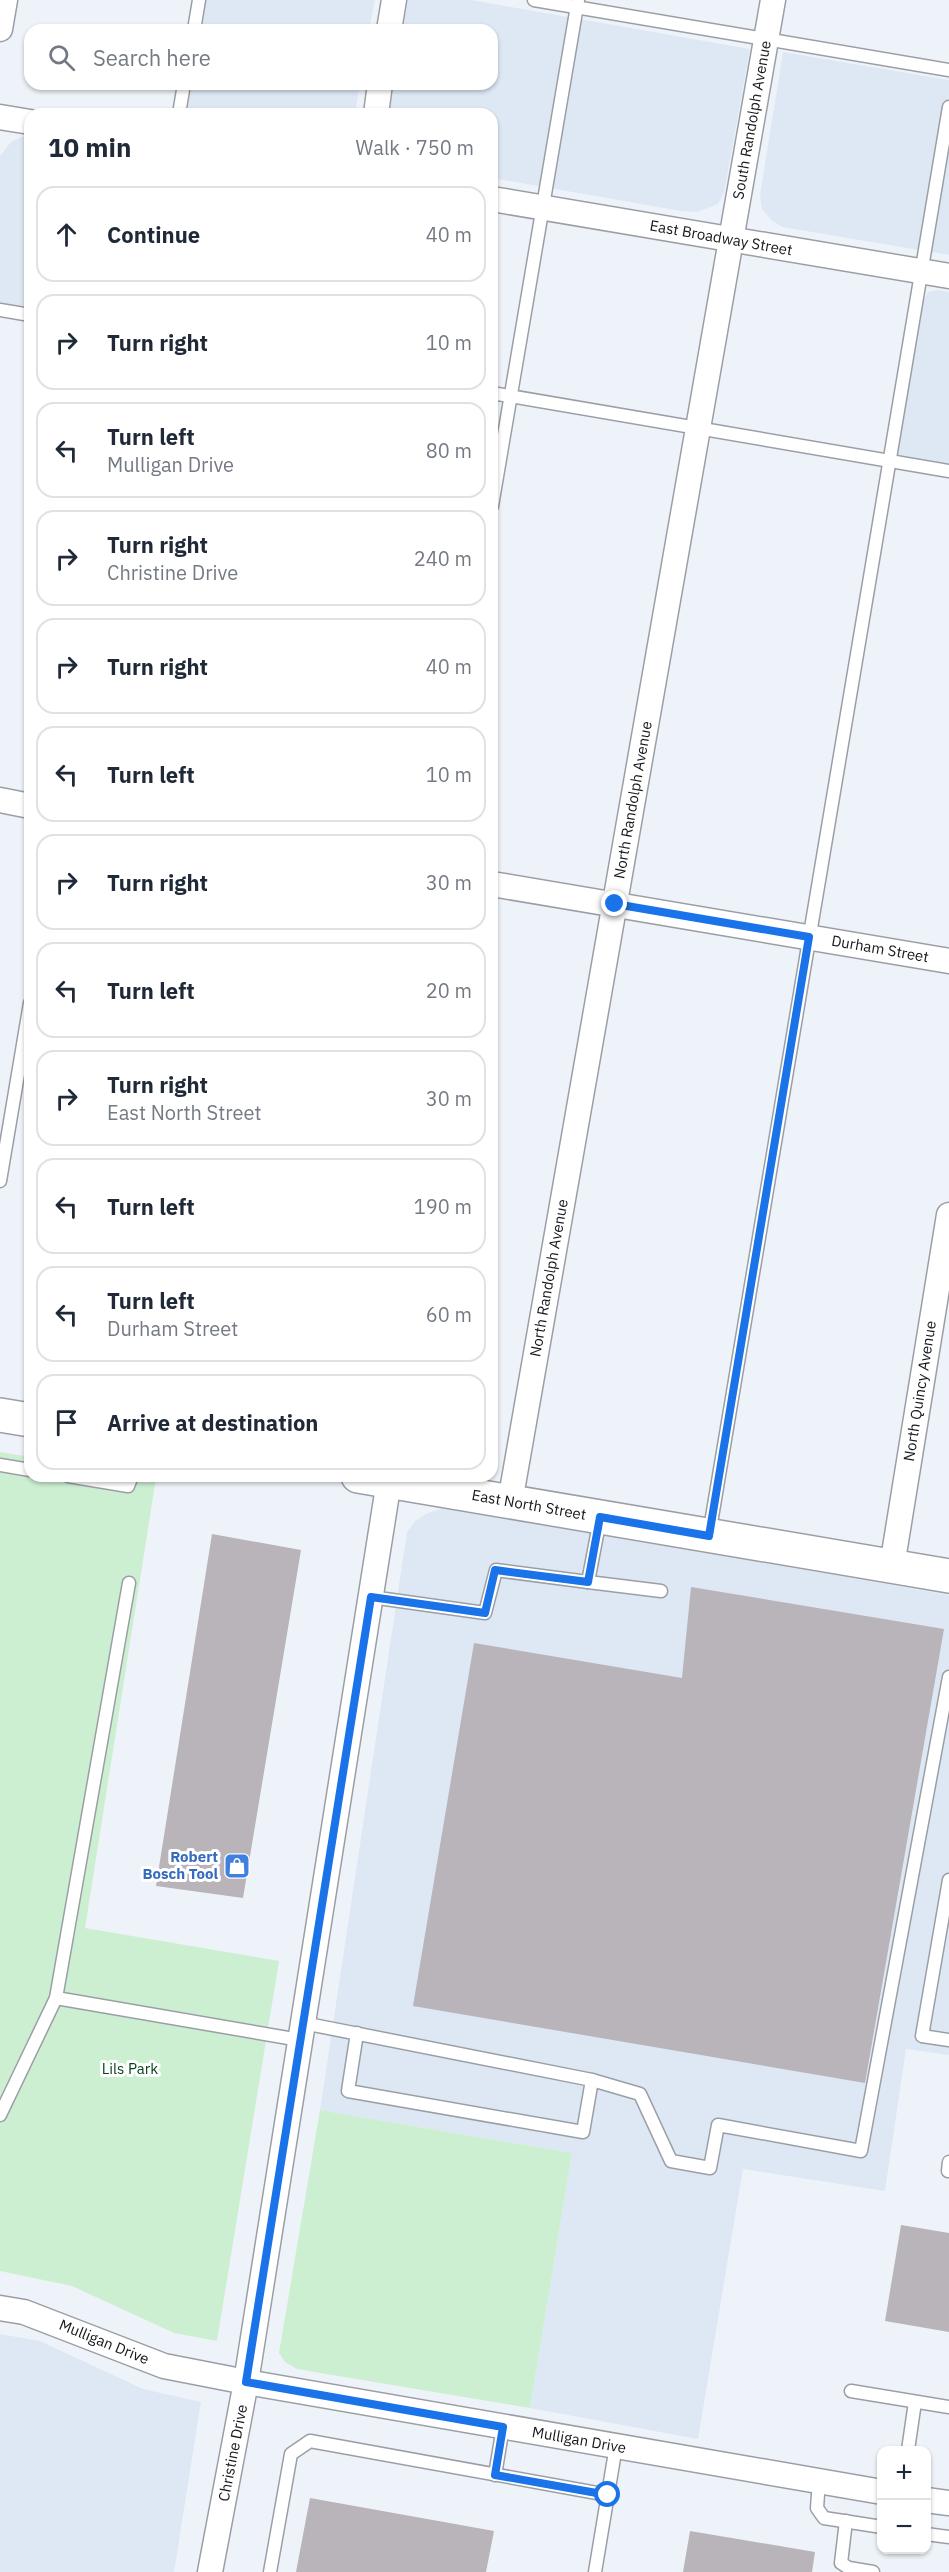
<!DOCTYPE html>
<html lang="en">
<head>
<meta charset="utf-8">
<style>
  :root { --surface:#fff; --page:#f2f2f3; --text:#1f2937; --muted:#747a83; --line:#e0e1e3 }
  body { margin:0; font-family:"IBM Plex Sans",sans-serif; background:var(--page); color:var(--text) }
  .controls { position:absolute; right:18px; bottom:18px; display:grid; overflow:hidden; border-radius:12px; box-shadow:0 2px 4px #0004 }
  .controls button { width:54px; height:54px; display:grid; place-items:center; padding:0; border:0; border-bottom:2px solid var(--line); background:var(--surface); color:var(--text); font:30px sans-serif }
  .stop { position:absolute; width:18px; height:18px; margin:-14px; border:4px solid #1a73e8; border-radius:50%; background:#fff }
  .stop.end { background:#1a73e8; border-color:#fff; box-shadow:0 2px 6px #0008 }
  .list { margin:0; padding:0; list-style:none }
  h2 { display:flex; justify-content:space-between; align-items:center; height:78px; margin:0; padding:0 24px; font-size:26px }
  h2 small { font-size:20px; font-weight:400; color:var(--muted) }
  .list li { display:grid; grid-template-columns:39px 1fr auto; gap:18px; align-items:center; box-sizing:border-box; height:96px; margin:0 12px 12px; padding:0 12px; border:2px solid var(--line); border-radius:18px }
  .list b { display:block; font-size:22px; white-space:nowrap }
  .list p { margin:0; font-size:20px; white-space:nowrap; color:var(--muted) }
  .list em { font-size:20px; font-style:normal; color:var(--muted) }
  .icon { flex:none; width:33px; height:33px; fill:none; stroke:currentColor; stroke-width:2; stroke-linecap:round; stroke-linejoin:round }
  .map { position:relative; flex:none; width:949px; height:2572px; overflow:hidden }
  .search { position:absolute; background:var(--surface); box-shadow:0 2px 4px #0004; left:24px; top:24px; width:474px; height:66px; display:flex; align-items:center; gap:15px; box-sizing:border-box; padding:0 21px; border-radius:18px; color:var(--muted); font-size:22px }
  .panel { position:absolute; background:var(--surface); box-shadow:0 2px 4px #0004; left:24px; top:108px; width:474px; height:1374px; border-radius:18px }
  .map>svg:first-child { display:block }
</style>
</head>
<body>
<div class="map">
<svg width="949" height="2572" viewBox="0 0 949 2572">
  <rect width="100%" height="100%" fill="#eef3f9"/>
  <!-- built -->
  <g fill="#dee8f4">
    <path d="M206,0h169l-6,30h-168z"/>
    <path d="M408,0h63l279,49 -26,144 -6,11 -21,8 -16,-1 -189,-33v-64h-103l5,-30h98v-54h-89z"/>
    <path d="M783,52l166,28v175l-167,-28 -11,-7 -9,-11 -2,-14z"/>
    <path d="M192,84h168l-5,30h-169z"/>
    <path d="M24,136l6,1v171l-30,-5v-147l11,-14z"/>
    <path d="M937,290l12,2v173l-52,-9 25,-153 6,-11z"/>
    <path d="M441,1509l19,1 489,85v460l-43,-6 -21,142 -142,-22 -45,270 -168,-31 42,-255 -252,-43 87,-578 8,-11 13,-8z"/>
    <path d="M0,2334l40,7 103,48 58,13 -27,170h-174z"/>
  </g>
  <!-- green -->
  <g fill="#ccefd2">
    <path d="M0,1452l30,5v19l126,2 -71,450 194,33 -62,380 -43,-8 -102,-47 -72,-15z"/>
    <path d="M320,2110l252,43 -42,255 -233,-39 -12,-7 -6,-9z"/>
  </g>
  <!-- building -->
  <g fill="#b8b4ba">
    <path d="M212,1534l89,16 -58,348 -87,-12z"/>
    <path d="M691,1587l253,42 -79,454 -452,-77 61,-363 208,35z"/>
    <path d="M901,2225l48,8v99l-64,-11z"/>
    <path d="M310,2498l184,33 -8,41h-190z"/>
    <path d="M690,2531l125,21 -3,20h-129z"/>
  </g>
  <g fill="none" stroke-linecap="round" stroke-linejoin="round">
    <!-- lane casing -->
    <g stroke="#9b9fa5" stroke-width="15">
      <g id="lane">
        <path d="M534,0l415,70"/>
        <path d="M194,30l5,-30"/>
        <path d="M179,114l5,-30"/>
        <path d="M0,310l30,5"/>
        <path d="M492,393l457,78"/>
        <path d="M492,506l86,-506"/>
        <path d="M0,1181l30,-178"/>
        <path d="M0,1465l30,5"/>
        <path d="M68,1476l60,10 4,-10"/>
        <path d="M709,1535l240,-1428"/>
        <path d="M588,1582l73,9"/>
        <path d="M371,1597l114,16 11,-43 92,12 12,-63"/>
        <path d="M949,1880l-27,156 27,4"/>
        <path d="M56,1998l244,42"/>
        <path d="M303,2023l289,57 -9,52 -235,-41 9,-58"/>
        <path d="M592,2080l48,14 31,67 39,7 8,-43 143,26 88,-474"/>
        <path d="M0,2115l56,-117 73,-415"/>
        <path d="M948,2171l1,-9"/>
        <path d="M851,2391l98,16"/>
        <path d="M908,2450l7,-48"/>
        <path d="M495,2475l8,-48"/>
        <path d="M819,2481l-2,27 7,10 58,9"/>
        <path d="M846,2521l-5,42 8,5 24,4"/>
        <path d="M926,2534l23,3"/>
        <path d="M270,2572l21,-118 19,-13 298,54"/>
        <path d="M595,2572l21,-126"/>
      </g>
    </g>
    <!-- street casing -->
    <g stroke="#9b9fa5" stroke-width="27">
      <g id="street">
        <path d="M0,29l5,-29"/>
        <path d="M389,30l5,-30"/>
        <path d="M376,114l4,-30"/>
        <path d="M0,117l30,5"/>
        <path d="M492,199l457,77"/>
        <path d="M0,800l30,6"/>
        <path d="M492,884l457,77"/>
        <path d="M510,1502l263,-1502"/>
        <path d="M892,1566l57,-351"/>
        <path d="M0,2308l24,4 140,54 82,16 636,110"/>
        <path d="M926,2500l23,3"/>
        <path d="M210,2572l36,-190 143,-901"/>
      </g>
    </g>
    <!-- secondary casing -->
    <g stroke="#9b9fa5" stroke-width="36">
      <g id="secondary">
        <path d="M0,1415l30,5"/>
        <path d="M358,1476l591,100"/>
      </g>
    </g>
    <!-- lane -->
    <use href="#lane" stroke="#fff" stroke-width="12"/>
    <!-- street -->
    <use href="#street" stroke="#fff" stroke-width="24"/>
    <!-- secondary -->
    <use href="#secondary" stroke="#fff" stroke-width="33"/>
  </g>
  <g fill="none" stroke-linecap="round" stroke-linejoin="round">
    <!-- route -->
    <path stroke="#1a73e8" stroke-width="8" d="M608,2495l-113,-20 8,-48 -257,-45 125,-785 114,16 10,-43 93,12 12,-65 109,19 100,-599 -194,-33"/>
  </g>
  <!-- icons -->
  <defs>
    <g id="shop-square" transform="scale(1.35)"><rect x="-9" y="-9" width="18" height="18" rx="4" fill="#3f7fe0" stroke="#fff"/><path d="M-5-2.5h2.3a2.7 3.5 0 0 1 5.4 0H5L5.5 6h-11ZM-1.5-2.5h3a1.5 2.3 0 0 0-3 0Z" fill="#fff"/></g>
  </defs>
  <g fill-rule="evenodd">
    <use href="#shop-square" x="237" y="1866"/>
  </g>
  <g text-anchor="middle" stroke-width="6" stroke-linejoin="round" paint-order="stroke">
    <!-- street labels -->
    <g font-size="15" fill="#151719" stroke="#fff">
      <text transform="translate(752 120) rotate(-80)" y="5">South Randolph Avenue</text>
      <text transform="translate(721 238) rotate(10)" y="5">East Broadway Street</text>
      <text transform="translate(633 800) rotate(-80)" y="5">North Randolph Avenue</text>
      <text transform="translate(880 949) rotate(10)" y="5">Durham Street</text>
      <text transform="translate(549 1278) rotate(-80)" y="5">North Randolph Avenue</text>
      <text transform="translate(920 1391) rotate(-81)" y="5">North Quincy Avenue</text>
      <text transform="translate(529 1505) rotate(10)" y="5">East North Street</text>
      <text transform="translate(104 2342) rotate(22)" y="5">Mulligan Drive</text>
      <text transform="translate(579 2440) rotate(10)" y="5">Mulligan Drive</text>
      <text transform="translate(233 2453) rotate(-79)" y="5">Christine Drive</text>
    </g>
    <!-- shop labels -->
    <g font-size="15" font-weight="bold" fill="#366cbe" stroke="#fff" text-anchor="end">
      <text x="218" y="1862">Robert<tspan x="218" dy="17">Bosch Tool</tspan></text>
    </g>
    <!-- park labels -->
    <g font-size="15" fill="#07421c" stroke="#fff">
      <text x="130" y="2074">Lils Park</text>
    </g>
  </g>
</svg>
<div class="controls">
<button>+</button>
<button>−</button>
</div>
<div class="stop" style="left:608px;top:2495px"></div>
<div class="stop end" style="left:615px;top:904px"></div>
<div class="search"><svg class="icon" aria-label="search" viewBox="0 0 24 24"><circle cx="10" cy="10" r="6"/><path d="M15 15l6 6"/></svg>Search here</div>
<section class="panel">
<h2>10 min<small>Walk · 750 m</small></h2>
<ul class="list">
<li><svg class="icon" aria-label="ahead" viewBox="0 0 24 24"><path d="M12 20V5M6 11l6-6 6 6"/></svg><div><b>Continue</b></div><em>40 m</em></li>
<li><svg class="icon" aria-label="right" viewBox="0 0 24 24"><path d="M7 20v-9h11M14 6l5 5-5 5"/></svg><div><b>Turn right</b></div><em>10 m</em></li>
<li><svg class="icon" aria-label="left" viewBox="0 0 24 24"><path d="M17 20v-9H6M10 6l-5 5 5 5"/></svg><div><b>Turn left</b><p>Mulligan Drive</p></div><em>80 m</em></li>
<li><svg class="icon" aria-label="right" viewBox="0 0 24 24"><path d="M7 20v-9h11M14 6l5 5-5 5"/></svg><div><b>Turn right</b><p>Christine Drive</p></div><em>240 m</em></li>
<li><svg class="icon" aria-label="right" viewBox="0 0 24 24"><path d="M7 20v-9h11M14 6l5 5-5 5"/></svg><div><b>Turn right</b></div><em>40 m</em></li>
<li><svg class="icon" aria-label="left" viewBox="0 0 24 24"><path d="M17 20v-9H6M10 6l-5 5 5 5"/></svg><div><b>Turn left</b></div><em>10 m</em></li>
<li><svg class="icon" aria-label="right" viewBox="0 0 24 24"><path d="M7 20v-9h11M14 6l5 5-5 5"/></svg><div><b>Turn right</b></div><em>30 m</em></li>
<li><svg class="icon" aria-label="left" viewBox="0 0 24 24"><path d="M17 20v-9H6M10 6l-5 5 5 5"/></svg><div><b>Turn left</b></div><em>20 m</em></li>
<li><svg class="icon" aria-label="right" viewBox="0 0 24 24"><path d="M7 20v-9h11M14 6l5 5-5 5"/></svg><div><b>Turn right</b><p>East North Street</p></div><em>30 m</em></li>
<li><svg class="icon" aria-label="left" viewBox="0 0 24 24"><path d="M17 20v-9H6M10 6l-5 5 5 5"/></svg><div><b>Turn left</b></div><em>190 m</em></li>
<li><svg class="icon" aria-label="left" viewBox="0 0 24 24"><path d="M17 20v-9H6M10 6l-5 5 5 5"/></svg><div><b>Turn left</b><p>Durham Street</p></div><em>60 m</em></li>
<li><svg class="icon" aria-label="arrive" viewBox="0 0 24 24"><path d="M6 21V4h12l-3 4 3 4H6"/></svg><div><b>Arrive at destination</b></div></li>
</ul>
</section>
</div>
</body>
</html>
